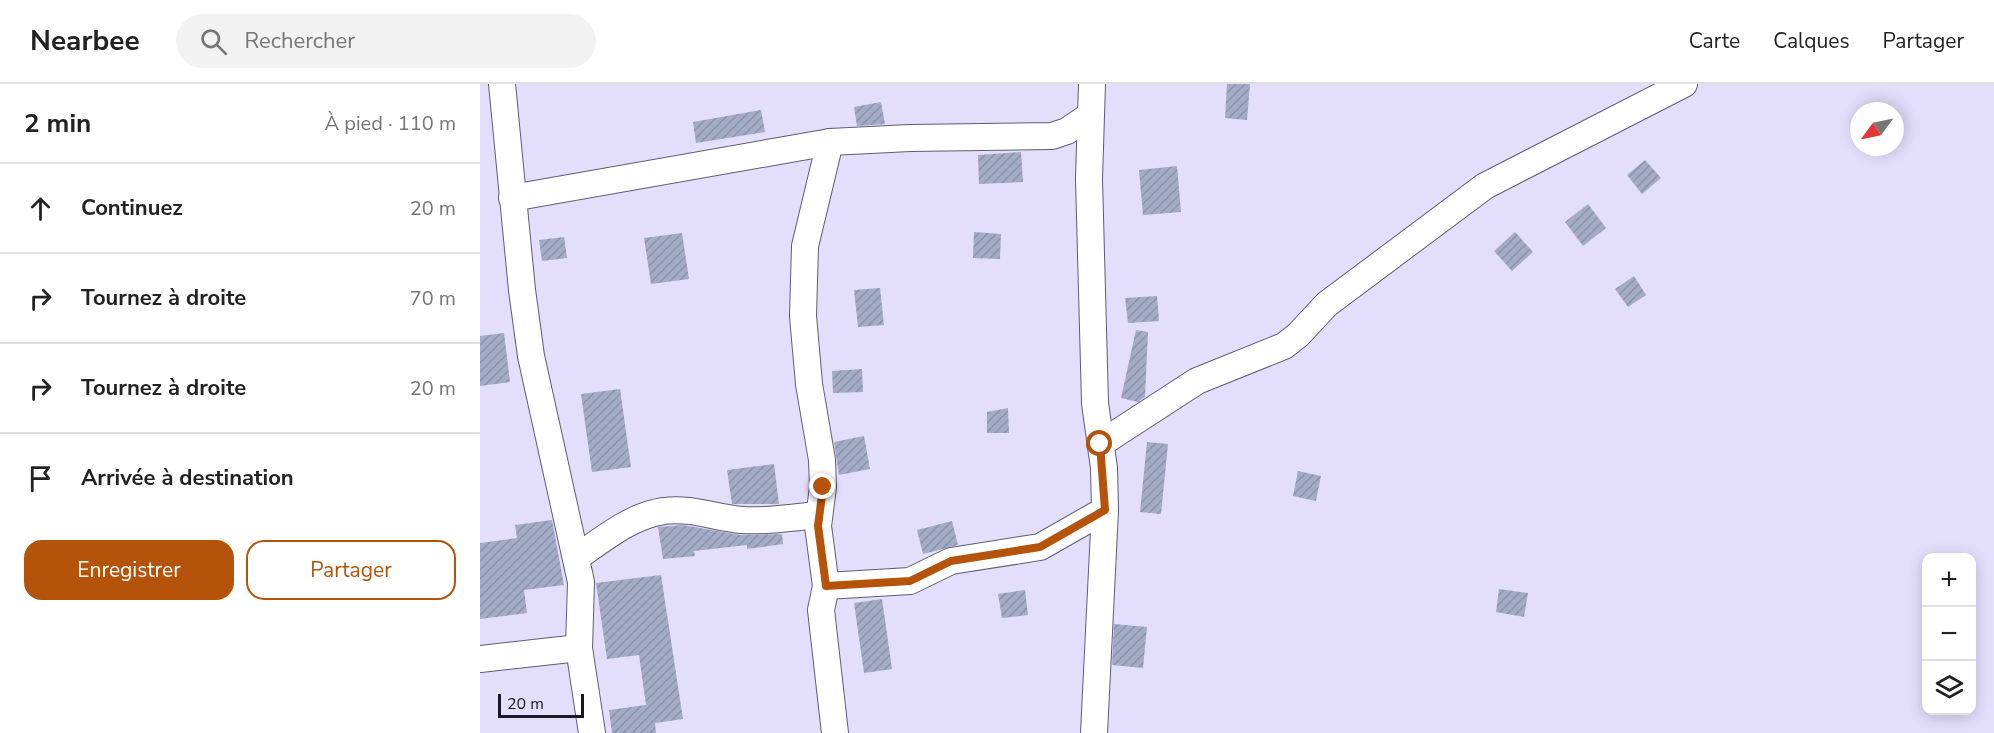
<!DOCTYPE html>
<html lang="fr">
<head>
<meta charset="utf-8">
<style>
  :root { --surface:#fff; --page:#f2f2f2; --text:#222; --muted:#767676; --line:#e0e0e0; --accent:#b45309 }
  body { margin:0; font-family:"Nunito Sans",sans-serif; background:var(--page); color:var(--text) }
  .controls { position:absolute; right:18px; bottom:18px; display:grid; overflow:hidden; border-radius:12px; box-shadow:0 3px 15px #0003 }
  .controls button { width:54px; height:54px; display:grid; place-items:center; padding:0; border:0; border-bottom:2px solid var(--line); background:var(--surface); color:var(--text); font:30px sans-serif }
  .compass { position:absolute; left:1370px; top:18px; width:54px; height:54px; border-radius:50%; background:var(--surface); box-shadow:0 3px 15px #0003; rotate:237deg }
  .scale { position:absolute; left:18px; bottom:15px; width:86px; box-sizing:border-box; padding-left:6px; border:3px solid #191722; border-top:0; font-size:16px; line-height:21px; white-space:nowrap; color:#191722; -webkit-text-stroke:4px #e3defc; paint-order:stroke }
  .stop { position:absolute; width:18px; height:18px; margin:-14px; border:4px solid #b45309; border-radius:50%; background:#fff }
  .stop.end { background:#b45309; border-color:#fff; box-shadow:0 2px 6px #0008 }
  .list { margin:0; padding:0; list-style:none }
  h2 { display:flex; justify-content:space-between; align-items:center; height:78px; margin:0; padding:0 24px; font-size:26px }
  h2 small { font-size:20px; font-weight:400; color:var(--muted) }
  .list li { display:grid; grid-template-columns:39px 1fr auto; gap:18px; align-items:center; box-sizing:border-box; height:90px; padding:0 24px; border-top:2px solid var(--line) }
  .list b { display:block; font-size:22px; white-space:nowrap }
  .list em { font-size:20px; font-style:normal; color:var(--muted) }
  .actions { display:flex; gap:12px; padding:18px 24px }
  .actions a { flex:1; padding:14px 0; border:2px solid var(--accent); border-radius:18px; text-align:center; font-size:21px; color:var(--accent) }
  .actions .main { background:var(--accent); color:#fff }
  .icon { flex:none; width:33px; height:33px; fill:none; stroke:currentColor; stroke-width:2; stroke-linecap:round; stroke-linejoin:round }
  .map { position:relative; flex:none; width:1514px; height:649px; overflow:hidden }
  header { display:flex; align-items:center; gap:36px; box-sizing:border-box; height:84px; padding:0 30px; background:var(--surface); border-bottom:2px solid var(--line) }
  header strong { font-size:28px }
  nav { display:flex; gap:33px; margin-inline-start:auto; font-size:21px }
  .search { width:420px; height:54px; background:var(--page); display:flex; align-items:center; gap:15px; box-sizing:border-box; padding:0 21px; border-radius:33px; color:var(--muted); font-size:22px }
  main { display:flex }
  aside { flex:1; background:var(--surface) }
  .map>svg:first-child { display:block }
</style>
</head>
<body>
<header>
<strong>Nearbee</strong>
<div class="search"><svg class="icon" aria-label="search" viewBox="0 0 24 24"><circle cx="10" cy="10" r="6"/><path d="M15 15l6 6"/></svg>Rechercher</div>
<nav><a>Carte</a><a>Calques</a><a>Partager</a></nav>
</header>
<main>
<aside>
<h2>2 min<small>À pied · 110 m</small></h2>
<ul class="list">
<li><svg class="icon" aria-label="ahead" viewBox="0 0 24 24"><path d="M12 20V5M6 11l6-6 6 6"/></svg><div><b>Continuez</b></div><em>20 m</em></li>
<li><svg class="icon" aria-label="right" viewBox="0 0 24 24"><path d="M7 20v-9h11M14 6l5 5-5 5"/></svg><div><b>Tournez à droite</b></div><em>70 m</em></li>
<li><svg class="icon" aria-label="right" viewBox="0 0 24 24"><path d="M7 20v-9h11M14 6l5 5-5 5"/></svg><div><b>Tournez à droite</b></div><em>20 m</em></li>
<li><svg class="icon" aria-label="arrive" viewBox="0 0 24 24"><path d="M6 21V4h12l-3 4 3 4H6"/></svg><div><b>Arrivée à destination</b></div></li>
</ul>
<div class="actions"><a class="main">Enregistrer</a><a>Partager</a></div>
</aside>
<div class="map">
<svg width="1514" height="649" viewBox="0 0 1514 649">
  <defs>
    <pattern id="building-hatch" width="6" height="6" patternUnits="userSpaceOnUse" patternTransform="scale(1.5)"><rect width="6" height="6" fill="#a3abc6"/><path d="M-1 1l2-2M0 6l6-6M5 7l2-2" fill="none" stroke="#8c92aa"/></pattern>
  </defs>
  <rect width="100%" height="100%" fill="#e3defc"/>
  <!-- building -->
  <g fill="url(#building-hatch)">
    <path d="M747,0h23l-3,36 -22,-2z"/>
    <path d="M401,18l4,22 -28,2 -3,-19z"/>
    <path d="M281,26l4,22 -69,11 -3,-21z"/>
    <path d="M541,68l2,30 -44,2 -1,-29z"/>
    <path d="M1165,76l16,18 -19,16 -15,-19z"/>
    <path d="M697,82l4,46 -38,3 -4,-45z"/>
    <path d="M1108,120l18,24 -23,18 -18,-24z"/>
    <path d="M494,148l27,2 -1,25 -27,-1z"/>
    <path d="M1035,148l18,20 -21,19 -18,-20z"/>
    <path d="M202,149l7,46 -38,5 -7,-46z"/>
    <path d="M84,153l3,21 -25,3 -3,-21z"/>
    <path d="M1154,192l12,19 -18,12 -13,-18z"/>
    <path d="M400,204l4,37 -26,2 -4,-37z"/>
    <path d="M677,212l2,25 -31,2 -3,-25z"/>
    <path d="M656,246l12,2 -3,65 -7,5 -17,-4z"/>
    <path d="M24,249l6,49 -30,4v-50z"/>
    <path d="M382,285l1,23 -30,1 -1,-22z"/>
    <path d="M140,305l11,78 -39,5 -11,-78z"/>
    <path d="M528,324l1,25h-22v-21z"/>
    <path d="M384,352l6,33 -31,6 -5,-33z"/>
    <path d="M667,358l21,2 -7,70 -21,-2z"/>
    <path d="M294,380l5,40h-47l-5,-34z"/>
    <path d="M818,387l23,5 -5,25 -23,-5z"/>
    <path d="M72,436l12,65 -40,5 3,23 -47,6v-76l37,-5 -2,-13z"/>
    <path d="M472,437l6,24 -35,9 -6,-24z"/>
    <path d="M203,441l57,10 42,-1 1,10 -36,5v-4l-53,6 1,5 -32,3 -5,-32z"/>
    <path d="M181,491l22,144 -28,4 1,10h-44l-3,-23 37,-5 -7,-50 -32,4 -11,-76z"/>
    <path d="M1019,505l29,4 -4,24 -28,-5z"/>
    <path d="M545,506l3,25 -26,3 -4,-24z"/>
    <path d="M402,515l10,70 -28,4 -10,-70z"/>
    <path d="M634,540l33,3 -4,41 -31,-3z"/>
  </g>
  <g fill="none" stroke-linecap="round" stroke-linejoin="round">
    <!-- minor casing -->
    <g stroke="#605b75" stroke-width="28">
      <g id="minor">
        <path d="M22,0l20,206 9,66 50,226 -2,66 13,85"/>
        <path d="M612,0l-3,95 6,224 9,65 1,42 -11,223"/>
        <path d="M350,58l-25,104 -2,70 6,68 13,76 1,27 -5,39 8,60 -5,24 14,123"/>
        <path d="M32,114l318,-56 80,-4 142,-2 15,-5 22,-15"/>
        <path d="M620,360l97,-63 87,-35 14,-11 29,-31 158,-118 199,-102"/>
        <path d="M96,474c26,-18 56,-43 88,-47 27,-4 52,7 78,9 25,2 52,-3 77,-5"/>
        <path d="M346,502l84,-5 41,-20 89,-14 65,-37"/>
        <path d="M0,575l99,-11"/>
      </g>
    </g>
    <!-- minor -->
    <use href="#minor" stroke="#fff" stroke-width="26"/>
  </g>
  <g fill="none" stroke-linecap="round" stroke-linejoin="round">
    <!-- route -->
    <path stroke="#b45309" stroke-width="8" d="M343,403l-5,39 8,60 84,-5 41,-20 89,-14 65,-37 -5,-66"/>
  </g>
</svg>
<div class="controls">
<button>+</button>
<button>−</button>
<button><svg class="icon" aria-label="layers" viewBox="0 0 24 24"><path d="M12 4l9 5-9 5-9-5zM3 14l9 5 9-5"/></svg></button>
</div>
<svg class="compass" viewBox="-18 -18 36 36"><path d="M0-13l5 13h-10z" fill="#e53935"/><path d="M0 13l5-13h-10z" fill="#767676"/></svg>
<div class="scale">20 m</div>
<div class="stop" style="left:620px;top:360px"></div>
<div class="stop end" style="left:343px;top:403px"></div>
</div>
</main>
</body>
</html>
